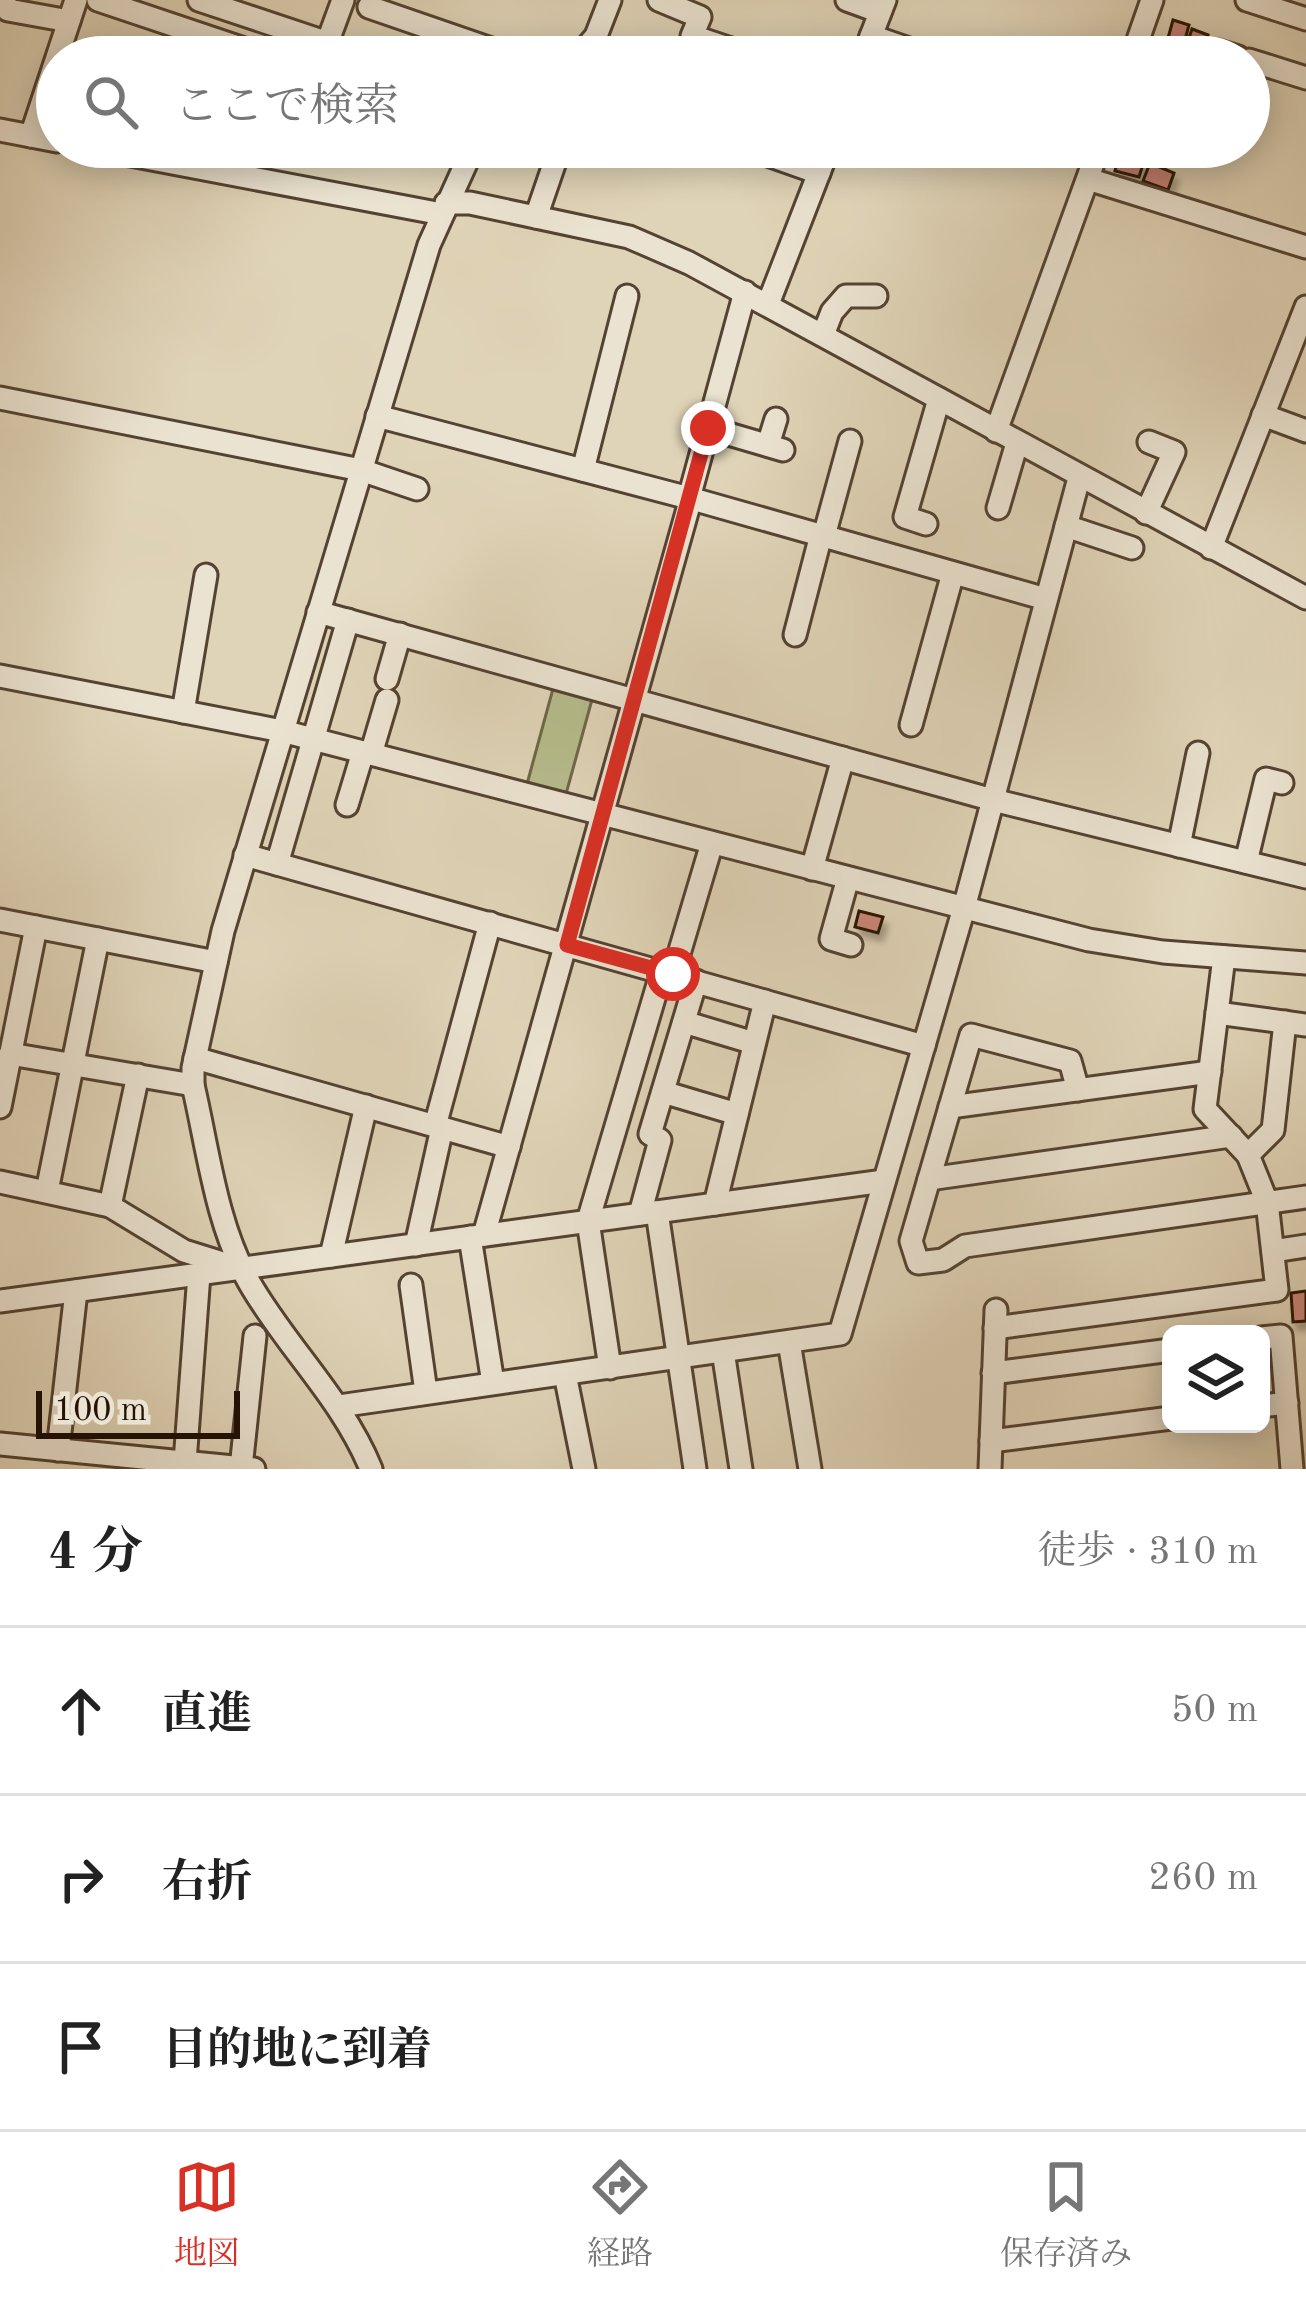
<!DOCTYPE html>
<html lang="ja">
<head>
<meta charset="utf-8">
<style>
  :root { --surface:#fff; --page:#f6f6f6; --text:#222; --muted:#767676; --line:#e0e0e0; --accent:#d93025 }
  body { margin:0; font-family:"Old Standard TT","Noto Serif JP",serif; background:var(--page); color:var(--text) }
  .controls { position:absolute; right:36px; bottom:36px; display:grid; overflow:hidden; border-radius:18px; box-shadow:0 6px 30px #0003 }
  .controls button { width:108px; height:108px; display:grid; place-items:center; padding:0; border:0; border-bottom:3px solid var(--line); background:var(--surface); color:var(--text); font:60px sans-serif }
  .scale { position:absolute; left:36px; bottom:30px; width:204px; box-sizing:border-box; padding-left:12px; border:6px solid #261305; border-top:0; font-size:33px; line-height:42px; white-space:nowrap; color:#261305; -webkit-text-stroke:9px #ebe3d1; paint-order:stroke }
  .stop { position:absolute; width:36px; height:36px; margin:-27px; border:9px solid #d93025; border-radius:50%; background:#fff }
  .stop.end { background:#d93025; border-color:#fff; box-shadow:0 3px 12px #0008 }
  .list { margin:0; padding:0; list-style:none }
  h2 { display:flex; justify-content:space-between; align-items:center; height:156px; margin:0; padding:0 48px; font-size:51px }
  h2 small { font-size:39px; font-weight:400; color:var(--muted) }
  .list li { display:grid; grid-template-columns:78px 1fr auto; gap:36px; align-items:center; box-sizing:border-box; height:168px; padding:0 48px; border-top:3px solid var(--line) }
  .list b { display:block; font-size:45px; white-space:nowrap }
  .list em { font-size:39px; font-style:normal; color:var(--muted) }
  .icon { flex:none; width:66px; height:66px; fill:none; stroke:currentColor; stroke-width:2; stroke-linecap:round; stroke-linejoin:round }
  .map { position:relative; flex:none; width:1306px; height:1469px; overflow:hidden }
  .search { position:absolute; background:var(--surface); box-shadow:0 6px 30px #0003; left:36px; right:36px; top:36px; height:132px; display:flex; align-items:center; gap:30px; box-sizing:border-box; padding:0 42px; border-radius:66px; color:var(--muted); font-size:45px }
  .sheet { height:660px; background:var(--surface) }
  nav { display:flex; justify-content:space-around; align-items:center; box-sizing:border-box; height:168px; border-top:3px solid var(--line); background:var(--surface); font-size:33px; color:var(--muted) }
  nav a { display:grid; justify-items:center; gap:6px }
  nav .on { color:var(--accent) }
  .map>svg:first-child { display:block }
</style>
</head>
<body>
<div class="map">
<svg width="1306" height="1469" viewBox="0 0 1306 1469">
  <defs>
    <filter id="shadow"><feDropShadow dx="4.5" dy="8" stdDeviation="3" flood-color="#0004"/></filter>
  </defs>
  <rect width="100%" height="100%" fill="#e0d4b8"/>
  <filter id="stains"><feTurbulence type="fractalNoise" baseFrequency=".00167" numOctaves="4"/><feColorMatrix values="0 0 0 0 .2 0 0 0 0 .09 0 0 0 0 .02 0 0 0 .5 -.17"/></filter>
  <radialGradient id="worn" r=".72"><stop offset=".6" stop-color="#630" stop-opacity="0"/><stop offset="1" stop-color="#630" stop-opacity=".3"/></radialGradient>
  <!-- green -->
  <path fill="#b6bc8c" stroke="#6e6848" stroke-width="3" d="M554,685l39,11 -27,98 -39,-10z"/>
  <!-- building -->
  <g fill="#cc8579" stroke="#261305" stroke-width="3" filter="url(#shadow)">
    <path d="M1173,20l16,5 -8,29 -16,-5z"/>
    <path d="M1192,29l16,6 -7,22 -17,-4z"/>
    <path d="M1119,154l25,7 -5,16 -24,-6z"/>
    <path d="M1150,163l24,10 -6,17 -25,-9z"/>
    <path d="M859,911l24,6 -5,16 -23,-6z"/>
    <path d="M1306,1291v30l-13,1 -2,-29z"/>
  </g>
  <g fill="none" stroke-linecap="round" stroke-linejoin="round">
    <!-- minor casing -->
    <g stroke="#544332" stroke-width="27">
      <g id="minor">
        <path d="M4,0l4,10 61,11"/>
        <path d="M98,0l170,57"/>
        <path d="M199,0l129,43"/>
        <path d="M659,0l41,17 -8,19 63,21"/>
        <path d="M847,0l33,12"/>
        <path d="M1247,0l59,19"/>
        <path d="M369,7l145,50"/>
        <path d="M871,36l61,21"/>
        <path d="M1218,51l20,6"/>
        <path d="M322,57l21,-57"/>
        <path d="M578,57l18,-21 14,-36"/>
        <path d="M863,57l22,-57"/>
        <path d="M1132,57l20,-57"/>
        <path d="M1249,60l57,18"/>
        <path d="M0,130l57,11"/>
        <path d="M31,136l45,-136"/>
        <path d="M88,147l354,67"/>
        <path d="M745,147l74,26"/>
        <path d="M1088,179l218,68"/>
        <path d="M446,203h24l159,34 60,26 617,335"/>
        <path d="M536,217l24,-70"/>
        <path d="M768,304l61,-157"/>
        <path d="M823,335l9,-23 14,-16h30"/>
        <path d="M0,398l361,72 56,19"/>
        <path d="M1263,415l43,16"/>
        <path d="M377,416l312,82 357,101"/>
        <path d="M708,428l75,22"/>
        <path d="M996,431l103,-284"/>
        <path d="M768,445l8,-26"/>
        <path d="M583,470l44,-174"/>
        <path d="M689,498l56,-206"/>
        <path d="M998,508l19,-65"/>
        <path d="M1146,513l28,-61 -25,-10"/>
        <path d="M926,524l-21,-7 34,-118"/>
        <path d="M1066,526l66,22"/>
        <path d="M824,536l26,-95"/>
        <path d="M1211,548l95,-241"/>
        <path d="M318,612l675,188 313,77"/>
        <path d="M795,635l26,-100"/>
        <path d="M0,676l282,55 807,209 74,12 143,11"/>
        <path d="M387,679l13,-45"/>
        <path d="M183,712l23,-137"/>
        <path d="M911,725l42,-152"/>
        <path d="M371,754l16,-54"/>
        <path d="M347,805l16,-53"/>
        <path d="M1179,846l19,-93"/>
        <path d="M245,855l679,191"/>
        <path d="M1246,862l20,-83 16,4"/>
        <path d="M277,864l71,-244"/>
        <path d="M812,869l31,-111"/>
        <path d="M848,878l-17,61 20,6"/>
        <path d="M0,920l216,42"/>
        <path d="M1224,957l-19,152 43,46 25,-25 12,-108"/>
        <path d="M673,974l39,-131"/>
        <path d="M1217,1013l89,12"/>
        <path d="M684,1022l70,21"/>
        <path d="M10,1054l183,31"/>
        <path d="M195,1058l314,89"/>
        <path d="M1078,1090l-8,-29 -99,-26 -60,206 7,22 25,-3 22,-14 341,-49"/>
        <path d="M663,1092l74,22"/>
        <path d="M0,1107l36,-180"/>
        <path d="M950,1107l260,-35"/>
        <path d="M435,1126l55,-203"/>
        <path d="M929,1179l302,-43"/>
        <path d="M0,1182l110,24 74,45 45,14"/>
        <path d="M47,1191l51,-252"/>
        <path d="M715,1204l50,-203"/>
        <path d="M110,1206l28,-131"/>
        <path d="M657,1212l38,257"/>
        <path d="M640,1214l20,-74 -10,-6 46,-153"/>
        <path d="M484,1235l207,-737"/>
        <path d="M470,1237l23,146"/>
        <path d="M416,1245l26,-117"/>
        <path d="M1273,1251l33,-5"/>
        <path d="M331,1256l35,-150"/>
        <path d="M411,1285l15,107"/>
        <path d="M0,1301l884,-120"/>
        <path d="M995,1328l282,-38 -10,-88 -19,-47"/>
        <path d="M1261,1338l20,-2 11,133"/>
        <path d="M789,1342l21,127"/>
        <path d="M723,1351l18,118"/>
        <path d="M610,1368l-22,-147 74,-250"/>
        <path d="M993,1373l178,-23"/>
        <path d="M565,1374l19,95"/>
        <path d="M339,1406l501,-72 124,-426 115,-430"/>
        <path d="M1261,1406l26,-3"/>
        <path d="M991,1441l180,-23"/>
        <path d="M0,1444l254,25"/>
        <path d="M58,1450l18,-159"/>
        <path d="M185,1462l14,-188"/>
        <path d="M241,1468l14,-132"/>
        <path d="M371,1469c-29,-71 -85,-122 -122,-187 -33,-58 -41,-133 -56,-197v-17l30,-137 206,-686 39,-86 12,-12"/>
        <path d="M990,1469l6,-159"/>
      </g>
    </g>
    <!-- minor -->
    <use href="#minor" stroke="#ebe3d1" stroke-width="21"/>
  </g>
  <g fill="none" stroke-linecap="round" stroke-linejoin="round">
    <!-- route -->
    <path stroke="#d93025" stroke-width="15" d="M673,974l-106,-29 141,-517"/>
  </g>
  <rect width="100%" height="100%" filter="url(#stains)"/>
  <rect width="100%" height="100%" fill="url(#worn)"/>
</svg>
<div class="controls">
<button><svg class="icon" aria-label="layers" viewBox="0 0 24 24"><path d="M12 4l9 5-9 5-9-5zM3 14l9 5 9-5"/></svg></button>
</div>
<div class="scale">100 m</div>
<div class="stop" style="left:673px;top:974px"></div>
<div class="stop end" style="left:708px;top:428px"></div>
<div class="search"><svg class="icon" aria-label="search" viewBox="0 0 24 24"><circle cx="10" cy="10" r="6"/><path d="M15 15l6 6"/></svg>ここで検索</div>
</div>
<section class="sheet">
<h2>4 分<small>徒歩 · 310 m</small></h2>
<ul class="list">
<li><svg class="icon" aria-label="ahead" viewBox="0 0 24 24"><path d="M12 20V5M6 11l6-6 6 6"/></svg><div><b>直進</b></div><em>50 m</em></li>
<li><svg class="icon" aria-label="right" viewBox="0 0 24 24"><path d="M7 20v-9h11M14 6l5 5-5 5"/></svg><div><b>右折</b></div><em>260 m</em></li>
<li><svg class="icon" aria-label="arrive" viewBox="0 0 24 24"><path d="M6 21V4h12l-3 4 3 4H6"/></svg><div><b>目的地に到着</b></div></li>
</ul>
</section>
<nav>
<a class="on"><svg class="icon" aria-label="map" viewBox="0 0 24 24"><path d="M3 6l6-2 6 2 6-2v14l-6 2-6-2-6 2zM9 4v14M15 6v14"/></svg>地図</a>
<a><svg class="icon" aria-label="directions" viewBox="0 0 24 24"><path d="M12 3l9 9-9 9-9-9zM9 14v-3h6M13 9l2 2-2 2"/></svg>経路</a>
<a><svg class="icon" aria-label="saved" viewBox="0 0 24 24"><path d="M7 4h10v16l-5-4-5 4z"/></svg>保存済み</a>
</nav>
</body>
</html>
